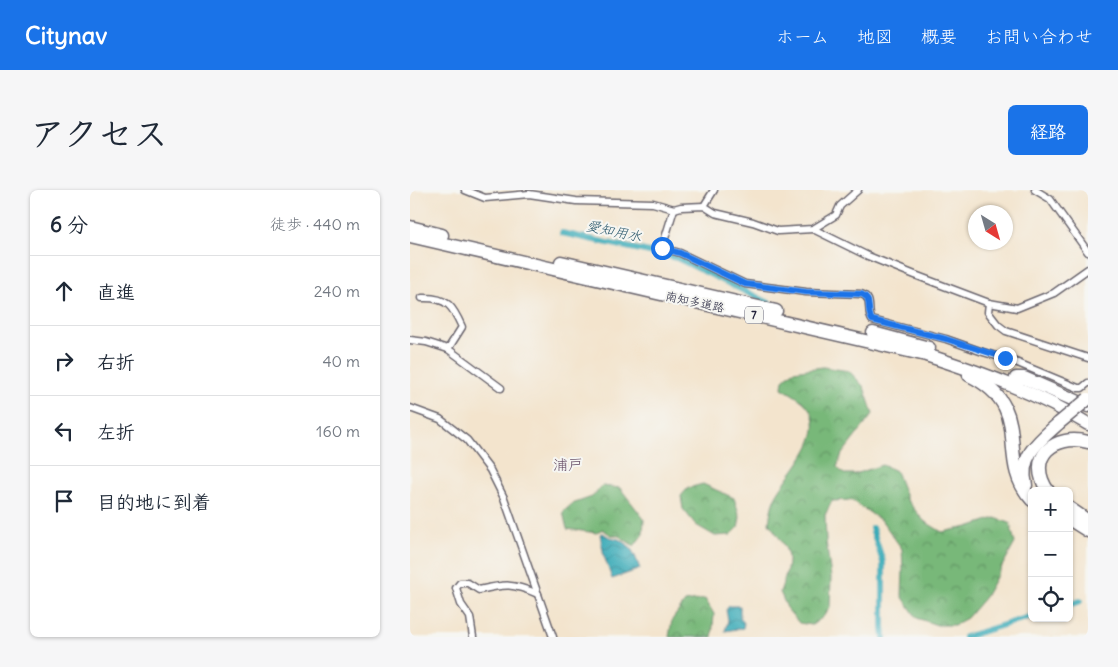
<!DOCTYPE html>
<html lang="ja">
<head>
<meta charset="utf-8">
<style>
  :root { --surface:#fff; --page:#f6f6f7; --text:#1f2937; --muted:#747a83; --line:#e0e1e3; --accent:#1a73e8 }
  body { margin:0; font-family:Delius,"Klee One",sans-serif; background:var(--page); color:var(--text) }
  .controls { position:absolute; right:15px; bottom:15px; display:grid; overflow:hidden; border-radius:8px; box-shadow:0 1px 4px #0004 }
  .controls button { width:45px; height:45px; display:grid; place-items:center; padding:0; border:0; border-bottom:1px solid var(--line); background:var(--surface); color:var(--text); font:25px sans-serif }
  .compass { position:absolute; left:558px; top:15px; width:45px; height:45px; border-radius:50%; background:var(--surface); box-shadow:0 1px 4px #0004; rotate:143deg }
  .stop { position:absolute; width:15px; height:15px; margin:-11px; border:4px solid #1a73e8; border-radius:50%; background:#fff }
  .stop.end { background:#1a73e8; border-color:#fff; box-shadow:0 1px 5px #0008 }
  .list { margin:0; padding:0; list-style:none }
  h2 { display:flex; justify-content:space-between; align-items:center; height:65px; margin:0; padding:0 20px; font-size:21px }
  h2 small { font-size:16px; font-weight:400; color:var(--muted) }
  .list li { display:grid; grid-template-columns:32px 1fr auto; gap:15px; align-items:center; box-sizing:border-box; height:70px; padding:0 20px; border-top:1px solid var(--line) }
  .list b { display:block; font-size:19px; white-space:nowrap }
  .list em { font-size:16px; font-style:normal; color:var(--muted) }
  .icon { flex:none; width:28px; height:28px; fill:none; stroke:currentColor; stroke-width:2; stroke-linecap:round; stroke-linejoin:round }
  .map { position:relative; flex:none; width:678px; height:447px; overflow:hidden; border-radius:8px }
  header { display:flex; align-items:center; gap:30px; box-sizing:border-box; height:70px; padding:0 25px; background:var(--accent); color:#fff }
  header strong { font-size:24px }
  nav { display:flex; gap:28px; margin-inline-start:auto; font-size:18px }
  .intro { display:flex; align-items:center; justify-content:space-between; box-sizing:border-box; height:120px; padding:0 30px }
  h1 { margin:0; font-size:35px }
  .button { padding:12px 22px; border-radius:8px; background:var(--accent); color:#fff; font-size:18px; font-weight:700 }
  main { display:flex; gap:30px; padding:0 30px }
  aside { flex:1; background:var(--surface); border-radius:8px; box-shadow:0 1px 4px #0004 }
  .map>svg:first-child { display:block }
</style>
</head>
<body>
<header>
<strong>Citynav</strong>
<nav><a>ホーム</a><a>地図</a><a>概要</a><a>お問い合わせ</a></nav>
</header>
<div class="intro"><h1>アクセス</h1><a class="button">経路</a></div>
<main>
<aside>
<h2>6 分<small>徒歩 · 440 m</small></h2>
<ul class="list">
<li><svg class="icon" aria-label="ahead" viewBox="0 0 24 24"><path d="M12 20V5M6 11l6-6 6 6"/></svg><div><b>直進</b></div><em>240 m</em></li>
<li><svg class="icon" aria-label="right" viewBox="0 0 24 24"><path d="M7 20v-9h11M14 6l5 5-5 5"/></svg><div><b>右折</b></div><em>40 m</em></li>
<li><svg class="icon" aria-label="left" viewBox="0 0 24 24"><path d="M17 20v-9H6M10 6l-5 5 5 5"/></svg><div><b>左折</b></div><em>160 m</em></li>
<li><svg class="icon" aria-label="arrive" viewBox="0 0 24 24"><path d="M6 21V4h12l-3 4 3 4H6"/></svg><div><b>目的地に到着</b></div></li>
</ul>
</aside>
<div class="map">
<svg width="678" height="447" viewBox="0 0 678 447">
  <defs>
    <pattern id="forest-crowns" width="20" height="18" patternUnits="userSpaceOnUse" patternTransform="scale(1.25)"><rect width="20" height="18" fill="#78b879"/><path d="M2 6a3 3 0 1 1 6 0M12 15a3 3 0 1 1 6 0" fill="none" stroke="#629564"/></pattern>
    <pattern id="water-waves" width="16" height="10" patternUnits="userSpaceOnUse" patternTransform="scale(1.25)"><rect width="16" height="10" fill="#3babb8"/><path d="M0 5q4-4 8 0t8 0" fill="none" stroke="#318b97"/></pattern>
  </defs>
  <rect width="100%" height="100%" fill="#f6f6f2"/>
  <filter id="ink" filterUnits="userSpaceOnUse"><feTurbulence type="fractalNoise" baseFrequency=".02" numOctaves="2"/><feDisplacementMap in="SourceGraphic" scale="10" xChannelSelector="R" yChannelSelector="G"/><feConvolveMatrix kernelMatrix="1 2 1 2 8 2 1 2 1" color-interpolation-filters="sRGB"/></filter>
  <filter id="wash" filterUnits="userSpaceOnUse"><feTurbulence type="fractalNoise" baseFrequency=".0096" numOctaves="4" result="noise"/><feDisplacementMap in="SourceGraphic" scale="20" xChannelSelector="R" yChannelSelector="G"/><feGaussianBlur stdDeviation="1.12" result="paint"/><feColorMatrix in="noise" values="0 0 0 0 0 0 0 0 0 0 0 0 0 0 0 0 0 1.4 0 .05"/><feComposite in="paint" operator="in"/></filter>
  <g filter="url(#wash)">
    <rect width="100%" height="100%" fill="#f3e4cd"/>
    <!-- forest -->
    <g fill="url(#forest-crowns)" stroke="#4d6d5a">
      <path d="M413,177l26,4 15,16 9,27 -31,40 -5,13 7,7h11l27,-9 14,6 11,29 17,21 18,11 26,-5 27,-9 15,5 5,20 -30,54 -18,21 -13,7h-17l-20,-7 -15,-22 1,-27 -1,-20 -20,-28 -31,-21 -19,1 -7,14 1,26 5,36 -1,30 -7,10 -11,8 -13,-2 -11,-13 -8,-18c13,-37 11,-38 -11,-69 1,-7 2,-15 5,-23 10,-24 57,-63 34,-93 -6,-8 -18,-14 -26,-19l1,-8 10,-9z"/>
      <path d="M293,294l31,14 6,19 -2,11 -7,7 -16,1 -19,-11 -13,-16 -2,-13 7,-8z"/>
      <path d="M192,296l18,2 24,31 -1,15 -9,12 -15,-10 -8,-1 -9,-6 -5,4 -30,-4 -4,-17 9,-8 20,-7z"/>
      <path d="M295,409l9,15 -2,23h-43l3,-17 13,-18z"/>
    </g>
    <!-- water -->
    <g fill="url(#water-waves)" stroke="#2e667a">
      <path d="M193,343c7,5 7,4 15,6 14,5 17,17 22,30l-28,10 -8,-23 -4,-22z"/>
      <path d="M319,416h11v11l4,6 -1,5 -18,3 3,-11 -2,-10z"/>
    </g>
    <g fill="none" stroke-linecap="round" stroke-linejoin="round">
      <!-- canal -->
      <g stroke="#3babb8" stroke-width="6">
        <path d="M152,43l115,25 92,45"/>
        <path d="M462,338l11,34v65l1,10"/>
        <path d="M659,415l11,-4"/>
        <path d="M555,447l67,-21"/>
      </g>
    </g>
  </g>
  <g filter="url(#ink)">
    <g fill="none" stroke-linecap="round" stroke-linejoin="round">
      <!-- street casing -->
      <g stroke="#6b666e" stroke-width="9">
        <g id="street">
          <path d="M55,0l20,8 44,-4 47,7 77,2 21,6 7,-2 23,-1 11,7 38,9 25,9 35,-2 23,-14 4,-9 18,-16"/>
          <path d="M625,0l15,9 38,53"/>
          <path d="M294,16l10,-16"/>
          <path d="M264,19l-12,39 18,5 65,31 61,8 55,2c13,4 5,17 11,26l74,19 37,13 30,9 65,27h4l6,-5"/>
          <path d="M403,39l55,27 47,19 74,28 28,5 37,-15 34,-24"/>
          <path d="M12,108c26,-1 31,9 40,29l-14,22"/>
          <path d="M579,113l-1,9 10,13 8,6 82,27"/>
          <path d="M0,150l16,2 22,7 53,39"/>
          <path d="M0,218l30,11 27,21 23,30 14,28 49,139"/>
          <path d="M63,447l-3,-20 -9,-13 -5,-16 4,-5h8l11,7c27,-6 33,-7 59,4"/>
        </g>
      </g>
      <!-- highway casing -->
      <g stroke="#6b666e" stroke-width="15">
        <g id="highway">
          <path d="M0,37l32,8"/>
          <path d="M0,46l516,119c56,18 112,38 162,69"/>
          <path d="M151,72l215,49"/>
          <path d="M463,143l56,15"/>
          <path d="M559,185c69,34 24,83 63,125"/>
          <path d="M606,188h8l64,28"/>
          <path d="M616,295c-8,-29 14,-45 33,-62"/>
          <path d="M638,301c-23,-34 7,-58 40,-49"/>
          <path d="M659,318l19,13"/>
          <path d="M659,329l19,12"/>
        </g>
      </g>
      <!-- street -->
      <use href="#street" stroke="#fff" stroke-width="6"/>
      <!-- highway -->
      <use href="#highway" stroke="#fff" stroke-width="12"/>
      <!-- highway-bridge casing -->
      <g stroke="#6b666e" stroke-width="15" stroke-linecap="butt">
        <path id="highway-bridge" d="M649,233l29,-24"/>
      </g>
      <!-- highway-bridge -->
      <use href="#highway-bridge" stroke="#fff" stroke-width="12"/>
    </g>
  </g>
  <g fill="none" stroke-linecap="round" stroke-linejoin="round" filter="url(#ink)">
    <!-- route -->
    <path stroke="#1a73e8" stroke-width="6" d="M252,58l18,5 65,31 61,8 55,2c12,4 5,17 11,26l74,19 59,19"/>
  </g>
  <g text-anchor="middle" stroke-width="4" stroke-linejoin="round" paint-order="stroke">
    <!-- shield labels -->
    <rect fill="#f6f6f2" stroke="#626272" stroke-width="1" x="335" y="116.5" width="18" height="17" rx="4"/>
    <g font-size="11" font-weight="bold" fill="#22223b">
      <text x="344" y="129">7</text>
    </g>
    <!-- street labels -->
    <g font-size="12" fill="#22223b" stroke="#f6f6f2">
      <text transform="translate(285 112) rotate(12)" y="4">南知多道路</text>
    </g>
    <!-- water labels -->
    <g font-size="14" font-style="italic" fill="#2c596d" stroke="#f6f6f2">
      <text transform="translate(204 41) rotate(12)" y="5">愛知用水</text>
    </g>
    <!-- quarter labels -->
    <g font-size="15" fill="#664d67" stroke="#f6f6f2">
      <text x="158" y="280">浦戸</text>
    </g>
  </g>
</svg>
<div class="controls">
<button>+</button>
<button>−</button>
<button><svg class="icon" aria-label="locate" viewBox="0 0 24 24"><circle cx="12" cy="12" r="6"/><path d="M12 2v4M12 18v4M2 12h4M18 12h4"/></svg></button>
</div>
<svg class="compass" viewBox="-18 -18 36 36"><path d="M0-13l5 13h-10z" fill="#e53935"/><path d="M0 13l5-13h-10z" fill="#747a83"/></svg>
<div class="stop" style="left:252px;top:58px"></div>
<div class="stop end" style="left:595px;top:168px"></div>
</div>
</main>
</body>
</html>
